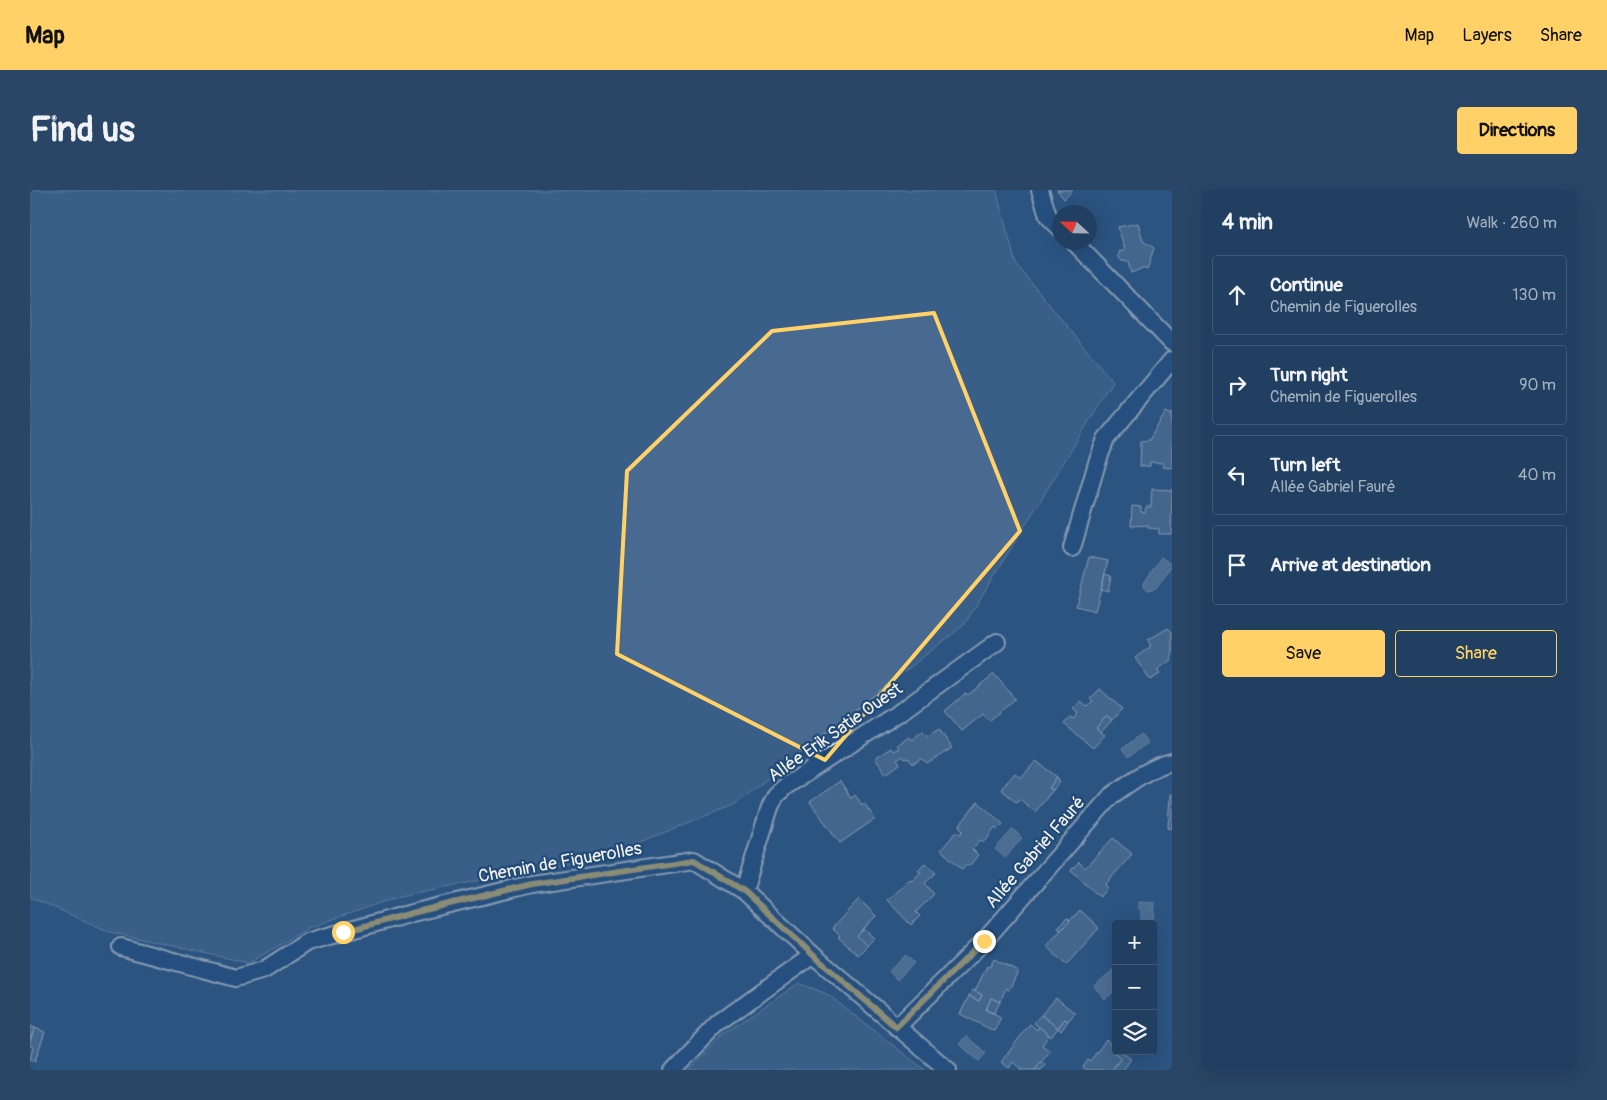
<!DOCTYPE html>
<html lang="en">
<head>
<meta charset="utf-8">
<style>
  :root { --surface:#213f61; --page:#294667; --text:#f1f3f6; --muted:#a2afbd; --line:#3e5876; --accent:#ffd166 }
  body { margin:0; font-family:Pangolin,sans-serif; background:var(--page); color:var(--text) }
  .controls { position:absolute; right:15px; bottom:15px; display:grid; overflow:hidden; border-radius:5px; box-shadow:0 5px 20px #0002 }
  .controls button { width:45px; height:45px; display:grid; place-items:center; padding:0; border:0; border-bottom:1px solid var(--line); background:var(--surface); color:var(--text); font:25px sans-serif }
  .compass { position:absolute; left:1022px; top:15px; width:45px; height:45px; border-radius:50%; background:var(--surface); box-shadow:0 5px 20px #0002; rotate:292deg }
  .stop { position:absolute; width:15px; height:15px; margin:-11px; border:4px solid #ffd166; border-radius:50%; background:#fff }
  .stop.end { background:#ffd166; border-color:#fff; box-shadow:0 1px 5px #0008 }
  .list { margin:0; padding:0; list-style:none }
  h2 { display:flex; justify-content:space-between; align-items:center; height:65px; margin:0; padding:0 20px; font-size:21px }
  h2 small { font-size:16px; font-weight:400; color:var(--muted) }
  .list li { display:grid; grid-template-columns:32px 1fr auto; gap:15px; align-items:center; box-sizing:border-box; height:80px; margin:0 10px 10px; padding:0 10px; border:1px solid var(--line); border-radius:5px }
  .list b { display:block; font-size:19px; white-space:nowrap }
  .list p { margin:0; font-size:16px; white-space:nowrap; color:var(--muted) }
  .list em { font-size:16px; font-style:normal; color:var(--muted) }
  .actions { display:flex; gap:10px; padding:15px 20px }
  .actions a { flex:1; padding:11px 0; border:1px solid var(--accent); border-radius:5px; text-align:center; font-size:18px; color:var(--accent) }
  .actions .main { background:var(--accent); color:#111 }
  .icon { flex:none; width:28px; height:28px; fill:none; stroke:currentColor; stroke-width:2; stroke-linecap:round; stroke-linejoin:round }
  .map { position:relative; flex:none; width:1142px; height:880px; overflow:hidden; border-radius:5px }
  header { display:flex; align-items:center; gap:30px; box-sizing:border-box; height:70px; padding:0 25px; background:var(--accent); color:#111 }
  header strong { font-size:24px }
  nav { display:flex; gap:28px; margin-inline-start:auto; font-size:18px }
  .intro { display:flex; align-items:center; justify-content:space-between; box-sizing:border-box; height:120px; padding:0 30px }
  h1 { margin:0; font-size:35px }
  .button { padding:12px 22px; border-radius:5px; background:var(--accent); color:#111; font-size:18px; font-weight:700 }
  main { display:flex; gap:30px; padding:0 30px }
  aside { flex:1; background:var(--surface); border-radius:5px; box-shadow:0 5px 20px #0002 }
  .map>svg:first-child { display:block }
</style>
</head>
<body>
<header>
<strong>Map</strong>
<nav><a>Map</a><a>Layers</a><a>Share</a></nav>
</header>
<div class="intro"><h1>Find us</h1><a class="button">Directions</a></div>
<main>
<div class="map">
<svg width="1142" height="880" viewBox="0 0 1142 880">
  <rect width="100%" height="100%" fill="#2c5481"/>
  <filter id="ink" filterUnits="userSpaceOnUse"><feTurbulence type="fractalNoise" baseFrequency=".02" numOctaves="2"/><feDisplacementMap in="SourceGraphic" scale="10" xChannelSelector="R" yChannelSelector="G"/><feConvolveMatrix kernelMatrix="1 2 1 2 8 2 1 2 1" color-interpolation-filters="sRGB"/></filter>
  <g filter="url(#ink)">
    <!-- green -->
    <g fill="#496b90" stroke="#9eaebc">
      <path d="M0,0h966l20,74 97,118 -149,243 -229,179 -127,51 -208,41 -92,32 -59,35 -139,-31 -80,-35z"/>
      <path d="M769,793l28,11 98,76h-236l35,-36z"/>
    </g>
    <!-- water -->
    <g fill="#738ca6" stroke="#a7b4c0">
      <path d="M1131,367l11,8 -16,23 -8,2 -4,-4v-3z"/>
      <path d="M1111,544l7,9 -20,14 -6,-8z"/>
      <path d="M983,639l9,9 -17,20 -10,-9z"/>
      <path d="M1108,712l17,1 -1,25 -1,-4h-12v-15l-3,-1z"/>
      <path d="M876,765l8,8 -17,17 -8,-9z"/>
      <path d="M1085,778l1,22 -11,9 -11,-13z"/>
      <path d="M936,846l20,17 -7,8 -20,-17z"/>
    </g>
    <!-- building -->
    <g fill="#5e7b9a" stroke="#f4f1e8">
      <path d="M1027,0h16l-9,9z"/>
      <path d="M1108,33l5,18 11,7 -7,22 -4,-2 -12,5 -3,-11 -6,-1 -3,-3v-6l6,-2 -7,-23z"/>
      <path d="M1136,222l5,3 1,-2v55l-9,-1v-4l-13,-1v4h-10l1,-25 8,-1z"/>
      <path d="M1122,299l20,1 -1,44h-12v-5l-11,-1v-3l-17,1 1,-20 9,1v5l4,1 1,-6h5z"/>
      <path d="M1059,367l19,4 -13,50 -19,-5z"/>
      <path d="M1075,384l6,2 -3,15 -7,-2z"/>
      <path d="M1138,438l4,4v21l-2,2 2,4 -15,11 3,4 -10,6 -15,-22 16,-12 -3,-6z"/>
      <path d="M964,484l21,25 -26,22 -6,-7 -21,17 -17,-20 21,-18 2,2z"/>
      <path d="M1070,499l22,20 -10,11 -5,-4 -11,12 9,7 -12,13 -29,-24 6,-7 4,2 4,-6 -5,-4 8,-8 6,5 6,-5 -3,-2z"/>
      <path d="M1077,526l5,4 -11,12 -5,-4z"/>
      <path d="M909,539l13,19 -25,16 -5,-5 -9,5 -5,-6 -3,1 -2,-3 -6,4 3,4 -14,10 -11,-16 16,-10 2,3 6,-3 -2,-3 12,-8 2,3 12,-9 5,5z"/>
      <path d="M1006,571l21,16 -8,11 4,2 -18,22 -15,-13 -4,3 -15,-13 14,-16 6,5z"/>
      <path d="M1027,587l3,5 -7,8 -4,-2z"/>
      <path d="M810,591l11,17 4,-3 7,10 2,-2 11,16 -35,24 -30,-41z"/>
      <path d="M1140,604l2,1v34l-4,-1z"/>
      <path d="M948,612l25,22 -5,5 -3,-2 -11,15 -4,-2 -8,9 6,6 -9,11 -3,-2 -4,5 -21,-19 16,-19 3,3 3,-3 -4,-5z"/>
      <path d="M1083,648l19,16 -27,31 3,3 -8,9 -29,-27 8,-8 6,6z"/>
      <path d="M895,673l11,10 -11,10 9,11 -18,18 4,4 -9,9 -24,-25 23,-21 2,2 9,-9 -3,-2z"/>
      <path d="M829,709l17,17 -19,20 10,10 -9,9 -20,-18 2,-1 -8,-8z"/>
      <path d="M1050,720l19,18 -33,37 -20,-19z"/>
      <path d="M1037,728l3,3 -9,9 -3,-3z"/>
      <path d="M834,739l10,9 -7,8 -10,-10z"/>
      <path d="M964,769l24,12 -9,19 -3,-2 -6,14 -9,-4 -5,12 15,7 -7,14 -34,-17 9,-18 10,5 3,-6 -7,-4 12,-25 3,1z"/>
      <path d="M942,800l10,5 -3,6 -10,-5z"/>
      <path d="M961,808l9,4 -6,11 -8,-3z"/>
      <path d="M1026,808l19,15 -7,8 -3,-2 -7,9 -17,-13z"/>
      <path d="M1011,825l17,13 -7,9 -17,-14z"/>
      <path d="M1035,829l3,2 -7,10 -3,-3z"/>
      <path d="M1000,834l7,6 2,-3 10,8 -7,10 8,6 -15,19h-15l1,-1 -8,-7 -4,6 -8,-6z"/>
      <path d="M0,836l5,2 -5,13z"/>
      <path d="M5,838l10,4 -10,29 -5,-2 3,-12 -3,-1v-5z"/>
      <path d="M1076,850l8,7 -2,4 9,7 -9,12h-25l-4,-3 5,-7 2,1z"/>
      <path d="M1084,857l2,4h4l11,8 -8,11h-11l9,-12 -9,-7z"/>
      <path d="M1011,872l4,3 -4,5h-6z"/>
    </g>
    <g fill="none" stroke-linecap="round" stroke-linejoin="round">
      <!-- street casing -->
      <g stroke="#f4f1e8" stroke-width="20">
        <g id="street">
          <path d="M1010,0l8,26 12,12"/>
          <path d="M1044,52l98,101"/>
          <path d="M1042,358l25,-85 9,-24 66,-79"/>
          <path d="M714,701l26,-84 6,-12 10,-9 117,-76 94,-68"/>
          <path d="M91,757l115,31 28,-8 43,-28 105,-29 120,-29 162,-24 50,31 69,64 135,115"/>
          <path d="M867,837l87,-86 127,-145c19,-13 38,-29 61,-34"/>
          <path d="M643,880l45,-47 95,-68"/>
        </g>
      </g>
      <!-- street -->
      <use href="#street" stroke="#1f4a7a" stroke-width="16"/>
    </g>
  </g>
  <g fill="none" stroke-linecap="round" stroke-linejoin="round" filter="url(#ink)">
    <!-- route -->
    <path stroke="#ffd166" stroke-width="6" d="M313,742l69,-19 120,-29 162,-24 50,31 69,64 83,72 88,-86"/>
  </g>
  <!-- marked area -->
  <path d="M0 0H1142V880H0ZM904,123l86,218 -195,229 -208,-106 10,-183 145,-140z" fill="#2c5481" fill-opacity=".55" fill-rule="evenodd"/>
  <path fill="none" stroke="#ffd166" stroke-width="4" stroke-linejoin="round" d="M904,123l86,218 -195,229 -208,-106 10,-183 145,-140z"/>
  <g text-anchor="middle" stroke-width="4.5" stroke-linejoin="round" paint-order="stroke">
    <!-- street labels -->
    <g font-size="18" fill="#f4f1e8" stroke="#1f4a7a">
      <text transform="translate(805 542) rotate(-35)" y="6">Allée Erik Satie Ouest</text>
      <text transform="translate(1005 662) rotate(-49)" y="6">Allée Gabriel Fauré</text>
      <text transform="translate(530 672) rotate(-10)" y="6">Chemin de Figuerolles</text>
    </g>
  </g>
</svg>
<div class="controls">
<button>+</button>
<button>−</button>
<button><svg class="icon" aria-label="layers" viewBox="0 0 24 24"><path d="M12 4l9 5-9 5-9-5zM3 14l9 5 9-5"/></svg></button>
</div>
<svg class="compass" viewBox="-18 -18 36 36"><path d="M0-13l5 13h-10z" fill="#e53935"/><path d="M0 13l5-13h-10z" fill="#a2afbd"/></svg>
<div class="stop" style="left:313px;top:742px"></div>
<div class="stop end" style="left:954px;top:751px"></div>
</div>
<aside>
<h2>4 min<small>Walk · 260 m</small></h2>
<ul class="list">
<li><svg class="icon" aria-label="ahead" viewBox="0 0 24 24"><path d="M12 20V5M6 11l6-6 6 6"/></svg><div><b>Continue</b><p>Chemin de Figuerolles</p></div><em>130 m</em></li>
<li><svg class="icon" aria-label="right" viewBox="0 0 24 24"><path d="M7 20v-9h11M14 6l5 5-5 5"/></svg><div><b>Turn right</b><p>Chemin de Figuerolles</p></div><em>90 m</em></li>
<li><svg class="icon" aria-label="left" viewBox="0 0 24 24"><path d="M17 20v-9H6M10 6l-5 5 5 5"/></svg><div><b>Turn left</b><p>Allée Gabriel Fauré</p></div><em>40 m</em></li>
<li><svg class="icon" aria-label="arrive" viewBox="0 0 24 24"><path d="M6 21V4h12l-3 4 3 4H6"/></svg><div><b>Arrive at destination</b></div></li>
</ul>
<div class="actions"><a class="main">Save</a><a>Share</a></div>
</aside>
</main>
</body>
</html>
